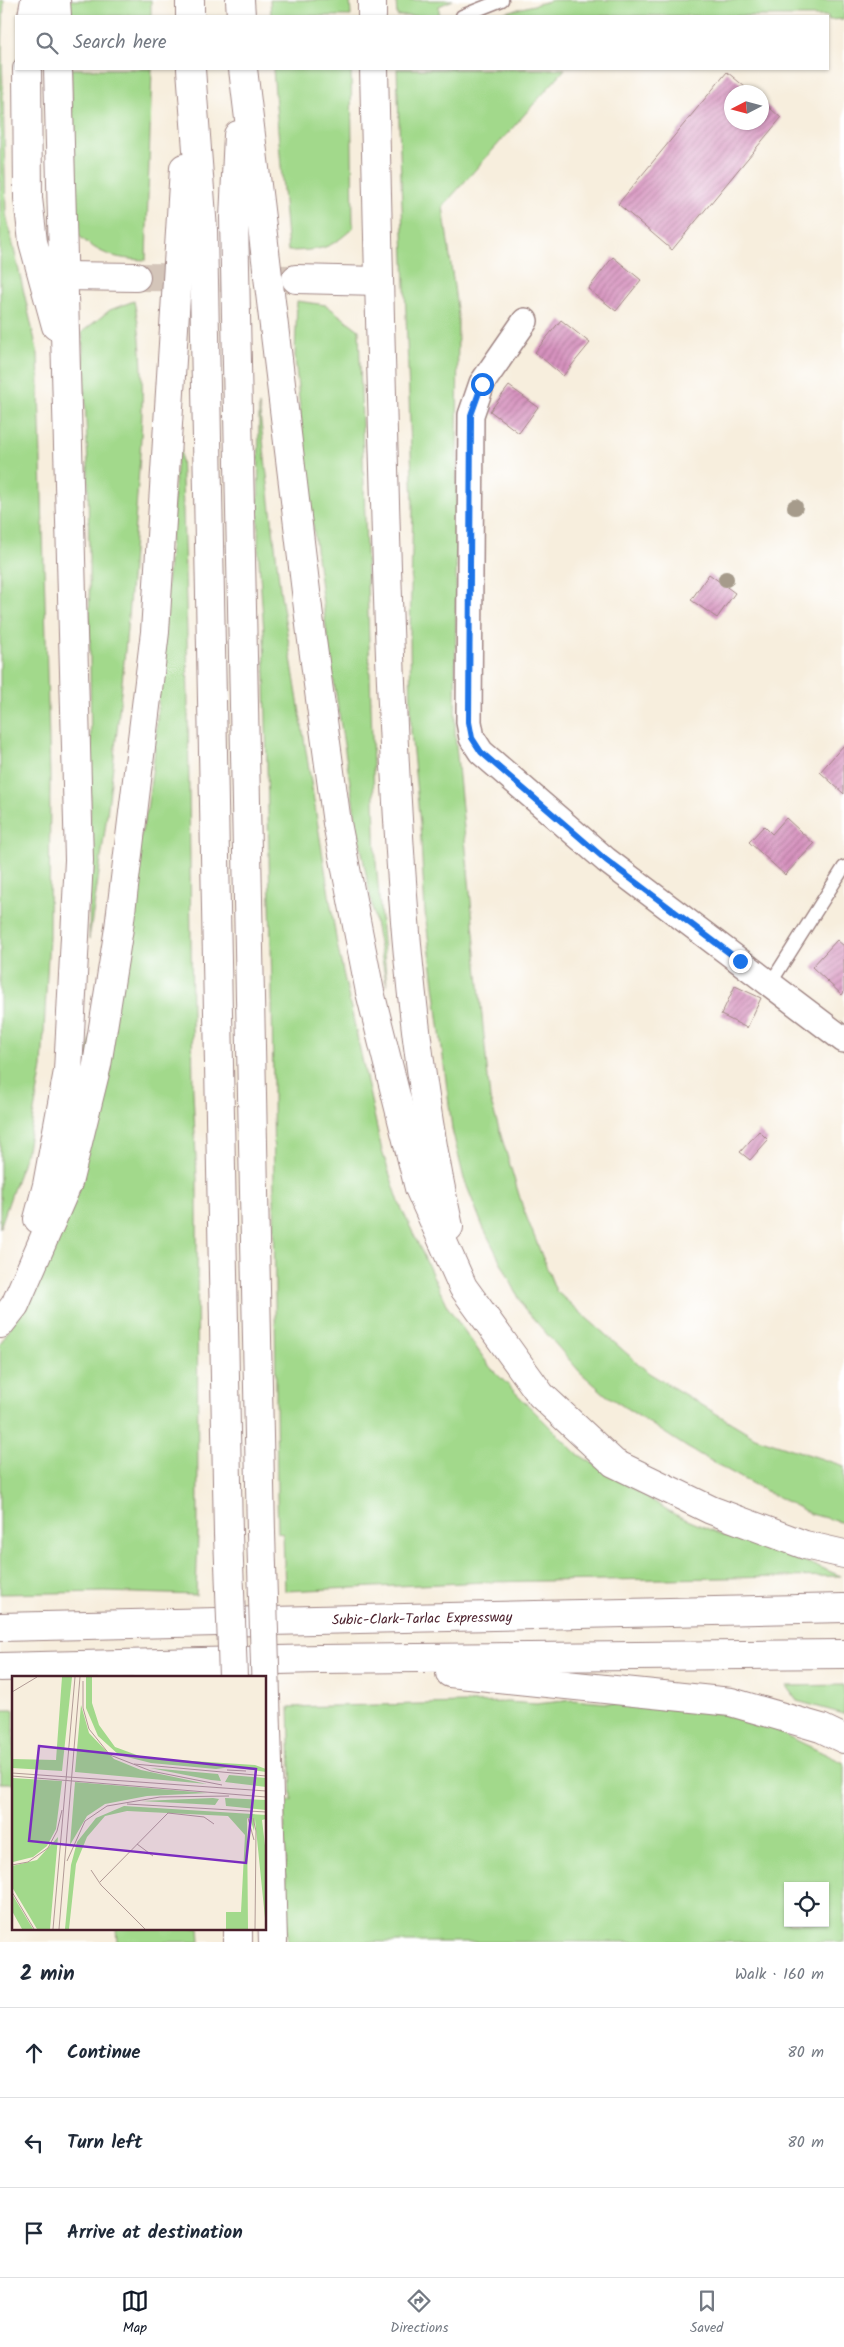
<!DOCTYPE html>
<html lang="en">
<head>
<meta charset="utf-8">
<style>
  :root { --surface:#fff; --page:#f6f6f7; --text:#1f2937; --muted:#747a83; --line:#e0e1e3; --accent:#111827 }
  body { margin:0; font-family:Kalam,sans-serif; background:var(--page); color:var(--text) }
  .controls { position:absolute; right:15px; bottom:15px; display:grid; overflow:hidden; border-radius:0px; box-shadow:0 1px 4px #0004 }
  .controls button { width:45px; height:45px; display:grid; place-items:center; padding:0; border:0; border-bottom:1px solid var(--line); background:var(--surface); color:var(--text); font:25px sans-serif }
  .compass { position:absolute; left:724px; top:85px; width:45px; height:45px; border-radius:50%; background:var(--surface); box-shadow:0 1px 4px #0004; rotate:264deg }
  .stop { position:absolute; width:15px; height:15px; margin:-11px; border:4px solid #1a73e8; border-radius:50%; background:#fff }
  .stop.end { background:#1a73e8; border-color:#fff; box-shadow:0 1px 5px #0008 }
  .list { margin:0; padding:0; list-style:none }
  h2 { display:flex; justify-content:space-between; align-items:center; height:65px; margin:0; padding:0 20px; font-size:21px }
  h2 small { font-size:16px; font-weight:400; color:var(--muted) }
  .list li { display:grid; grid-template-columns:32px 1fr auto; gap:15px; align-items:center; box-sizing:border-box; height:90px; padding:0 20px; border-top:1px solid var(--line) }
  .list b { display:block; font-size:19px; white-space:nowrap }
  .list em { font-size:16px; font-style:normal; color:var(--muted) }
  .icon { flex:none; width:28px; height:28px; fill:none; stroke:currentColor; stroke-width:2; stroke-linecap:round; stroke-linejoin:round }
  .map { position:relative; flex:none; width:844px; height:1942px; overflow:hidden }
  .search { position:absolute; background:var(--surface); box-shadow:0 1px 4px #0004; left:15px; right:15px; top:15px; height:55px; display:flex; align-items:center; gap:12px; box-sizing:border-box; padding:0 18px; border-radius:0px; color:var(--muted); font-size:19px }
  .sheet { height:335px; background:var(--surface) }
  nav { display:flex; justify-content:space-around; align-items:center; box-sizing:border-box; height:70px; border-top:1px solid var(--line); background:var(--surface); font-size:14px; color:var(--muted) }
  nav a { display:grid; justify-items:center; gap:2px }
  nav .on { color:var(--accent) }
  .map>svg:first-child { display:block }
</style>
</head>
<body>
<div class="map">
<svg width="844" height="1942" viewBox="0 0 844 1942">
  <defs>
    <pattern id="building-hatch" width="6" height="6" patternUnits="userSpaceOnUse" patternTransform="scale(1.25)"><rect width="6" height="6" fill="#d692be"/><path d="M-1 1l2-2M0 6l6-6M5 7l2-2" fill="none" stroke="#b0779b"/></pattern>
  </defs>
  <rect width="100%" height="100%" fill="#fff"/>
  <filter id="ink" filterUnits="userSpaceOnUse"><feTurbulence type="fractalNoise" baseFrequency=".02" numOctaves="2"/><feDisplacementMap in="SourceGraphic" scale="10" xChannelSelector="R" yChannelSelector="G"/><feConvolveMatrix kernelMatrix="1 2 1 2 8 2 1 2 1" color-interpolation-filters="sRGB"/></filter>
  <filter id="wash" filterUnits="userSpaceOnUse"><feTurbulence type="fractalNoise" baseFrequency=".0096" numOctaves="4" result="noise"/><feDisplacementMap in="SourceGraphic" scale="20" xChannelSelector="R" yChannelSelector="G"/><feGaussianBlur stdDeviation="1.12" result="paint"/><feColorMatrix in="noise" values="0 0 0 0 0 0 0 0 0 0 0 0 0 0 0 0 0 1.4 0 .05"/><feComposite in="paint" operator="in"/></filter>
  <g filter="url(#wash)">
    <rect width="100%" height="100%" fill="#f7eedd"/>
    <!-- green -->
    <g fill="#a2d98b" stroke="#767c5b" fill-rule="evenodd">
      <path d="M0,0h4l-2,51 4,163 32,140 12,424 -1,159 -7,131 -15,81 -27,79z"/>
      <rect x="69" y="0" width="82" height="16"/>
      <path d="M270,0h80l1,16h-80z"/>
      <path d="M396,0h57l-14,6v10h-42z"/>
      <path d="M553,0h291v19l-16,1v-4h-337z"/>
      <path d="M71,69h81l-6,191c-31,-1 -47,-5 -70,-27z"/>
      <path d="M273,69h78l2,159c-24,22 -32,22 -65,23z"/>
      <path d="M397,69h168l-122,137 15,110 -3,419 35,364 33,109 33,83 93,82 106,64 89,29v57l-33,-9 -66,-34 -57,-32 -82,-53 -26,-23 -56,-64 -41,-81 -19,-48 -12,-50 -27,-217 -5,-87 -9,-93 -1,-100 3,-126z"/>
      <path d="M134,301c15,67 6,153 1,222 -9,140 -24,279 -46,416l2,-182 -3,-292 -6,-133 28,-22z"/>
      <path d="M297,301l29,4 33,25 17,532 11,124 -30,-160 -28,-175 -24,-189 -10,-105z"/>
      <path d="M259,405l21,184 57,355 45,207 18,54 47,101 43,61 86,86 98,61 48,21 62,18 57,23 -356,6 -200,9 -2,-57 -5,-1 -1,-37 -5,-505 -8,-359 -6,-85z"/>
      <path d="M180,417l7,217 6,457 4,89 1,354 -2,61 -91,-3 -105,2v-250l26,-42 121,-492 7,-52z"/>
      <path d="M844,1685v29l-47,-13 -11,-15z"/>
      <path d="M573,1700l146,13 50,14 75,36v179h-557l-3,-141h8l-3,-94 219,-5 28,2zM788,1886h37v37h-37z"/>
      <rect x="0" y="1710" width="14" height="73"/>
      <path d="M116,1928h83l1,14h-83z"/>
    </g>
    <g id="blocks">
      <!-- building -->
      <g fill="url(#building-hatch)">
        <path d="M727,72l24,20h-19v30h30v-21l19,17 -109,132 -54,-46z"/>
        <path d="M613,257l28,23 -25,31 -28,-22z"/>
        <path d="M561,320l29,23 -27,33 -28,-24z"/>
        <path d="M509,386l29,21 -19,26 -29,-22z"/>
        <path d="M709,574l26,19 -18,25 -26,-18z"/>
        <path d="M844,745v49l-24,-22z"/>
        <path d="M786,818l28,26 -29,31 -36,-33 15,-16 8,8z"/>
        <path d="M837,940l7,6v46l-2,3 -30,-28z"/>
        <path d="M735,986l26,12 -14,30 -26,-13z"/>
        <path d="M759,1131l9,9 -18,20 -10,-8z"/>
      </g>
    </g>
  </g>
  <g filter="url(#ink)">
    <use href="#blocks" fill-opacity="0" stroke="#a08684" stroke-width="1"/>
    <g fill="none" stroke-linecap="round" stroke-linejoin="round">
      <!-- motorway-tunnel -->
      <path stroke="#d4c5b9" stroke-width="28" stroke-dasharray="28 14" stroke-linecap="butt" d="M136,277l156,2"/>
      <!-- service casing -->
      <g stroke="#a08684" stroke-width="15">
        <g id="service">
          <path d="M462,16l40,-16"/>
          <path d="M770,984l74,-117"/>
        </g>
      </g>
      <!-- minor casing -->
      <g stroke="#a08684" stroke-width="28">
        <path id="minor" d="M525,321l-43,62 -11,32 -2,307 3,16 9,14 125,108 238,180"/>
      </g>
      <!-- motorway casing -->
      <g stroke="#a08684" stroke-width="30">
        <g id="motorway">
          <path d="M56,0l1,16"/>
          <path d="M190,0v16"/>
          <path d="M240,0l1,16"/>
          <path d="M372,0v16"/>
          <path d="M32,16l3,-16"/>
          <path d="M27,69l1,129 5,44 23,84"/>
          <path d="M191,69l12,161 25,1304"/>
          <path d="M243,69l68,564 26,190 33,169 49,196 44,99 78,108 73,68 97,47 94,35 39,9"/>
          <path d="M374,69c5,204 9,409 17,613 8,182 18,366 58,545"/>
          <path d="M238,135l-4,83 27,1315"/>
          <path d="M64,276l72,1"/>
          <path d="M296,279l83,2"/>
          <path d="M38,1219l9,-34 21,-114 11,-211 -21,-791"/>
          <path d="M0,1324l15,-19 53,-122 29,-118 22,-137 36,-296 29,-464"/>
          <path d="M0,1627l844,-19"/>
          <path d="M0,1667l319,-8 525,-5"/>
          <path d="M450,1673l281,29 90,26 23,11"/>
          <path d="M269,1796l4,146"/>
          <path d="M238,1928v14"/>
        </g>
      </g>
      <!-- service -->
      <use href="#service" stroke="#fff" stroke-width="12"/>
      <!-- minor -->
      <use href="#minor" stroke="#fff" stroke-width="25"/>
      <!-- motorway -->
      <use href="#motorway" stroke="#fff" stroke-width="28"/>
      <!-- motorway-bridge casing -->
      <g stroke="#a08684" stroke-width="30" stroke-linecap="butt">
        <g id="motorway-bridge">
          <path d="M261,1533l8,263"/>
          <path d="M228,1534l5,143"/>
        </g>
      </g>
      <!-- motorway-bridge -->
      <use href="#motorway-bridge" stroke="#fff" stroke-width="28"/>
    </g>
    <!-- trees -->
    <g fill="#a69b8b">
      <circle cx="795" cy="507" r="8"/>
      <circle cx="726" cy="579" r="8"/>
    </g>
  </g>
  <g fill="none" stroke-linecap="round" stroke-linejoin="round" filter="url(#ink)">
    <!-- route -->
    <path stroke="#1a73e8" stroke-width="6" d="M482,384l-11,31 -2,307 3,16 9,14 125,108 134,101"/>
  </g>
  <g text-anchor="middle" stroke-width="5" stroke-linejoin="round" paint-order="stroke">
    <!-- street labels -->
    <g font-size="14" fill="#4a1f2b" stroke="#fff">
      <text transform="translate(422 1618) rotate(-1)" y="5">Subic-Clark-Tarlac Expressway</text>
    </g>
  </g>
  <!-- overview -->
  <g transform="translate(12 1676)">
    <rect width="254" height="254" fill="#f7eedd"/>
    <path d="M50,1h10l-10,94 -50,-3v-9l44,1zM74,1h6v26l7,22 16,22 30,11 110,7 11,4v3l-34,-5 -16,2 -65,-6 -32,-8 -21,-19 -12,-28zM69,29l8,28 25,26 27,11 66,14 -132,-12zM138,92l68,6 3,7 -10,-1zM217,99l37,3v9l-41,-5zM0,102l50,3 -6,48 -9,17 -14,11 -20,5zM63,106l133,11 -61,3 -42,8 -18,12 -17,29zM201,122l6,1 -4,6 -74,-4zM213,122l41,2v10l-40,-4zM112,130l142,9v4l-4,1 4,34v74l-11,-109 -1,12 -4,-13h-3l1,111h-22v-17h15l4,-77 -17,-19 -101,-5 -22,5 -18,21 -11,27 -7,65h-4l6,-64 6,-23 19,-24zM46,161l-8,92h-13l-25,-42v-21l25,-6zM0,218l21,35h-11l-10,-18z" fill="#a2d98b"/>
    <path fill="none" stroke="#b29b96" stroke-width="1" d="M71,5v27l6,21 21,26 41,16 71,14M0,16l25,-15M122,88l132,12M215,94l19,1M0,97l254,18M0,100l254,21M115,128l139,8M236,142l6,22M241,142l3,13 -1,98M125,168l16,12M55,185l18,-40 22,-15 53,-9 69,-1M0,189l16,-3 20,-14 9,-17 5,-21M79,194l10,15 44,44M88,206l68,-69 36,4 10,7M0,216l22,37M41,253l22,-252M47,253l21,-252"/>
    <path fill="#7b2cbf" fill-opacity="0.15" stroke="#7b2cbf" stroke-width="2.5" d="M27,70l217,23 -10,94 -217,-22z"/>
    <rect width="254" height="254" fill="none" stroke="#4a1f2b" stroke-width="2.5"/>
  </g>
</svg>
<div class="controls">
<button><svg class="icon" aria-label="locate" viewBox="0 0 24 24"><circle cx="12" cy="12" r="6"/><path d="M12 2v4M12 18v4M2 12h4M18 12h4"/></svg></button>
</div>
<svg class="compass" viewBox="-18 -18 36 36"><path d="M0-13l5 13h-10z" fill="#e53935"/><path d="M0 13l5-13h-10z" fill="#747a83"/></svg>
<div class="stop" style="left:482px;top:384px"></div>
<div class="stop end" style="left:740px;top:961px"></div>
<div class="search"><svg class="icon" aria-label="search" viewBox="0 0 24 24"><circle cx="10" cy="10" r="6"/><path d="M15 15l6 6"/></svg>Search here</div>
</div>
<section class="sheet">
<h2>2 min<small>Walk · 160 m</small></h2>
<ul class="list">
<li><svg class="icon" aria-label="ahead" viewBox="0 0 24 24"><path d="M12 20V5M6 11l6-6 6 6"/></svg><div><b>Continue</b></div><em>80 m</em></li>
<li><svg class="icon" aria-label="left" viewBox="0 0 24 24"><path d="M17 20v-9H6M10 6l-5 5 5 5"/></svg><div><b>Turn left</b></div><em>80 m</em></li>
<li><svg class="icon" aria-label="arrive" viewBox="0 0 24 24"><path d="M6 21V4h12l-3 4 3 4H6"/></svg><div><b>Arrive at destination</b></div></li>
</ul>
</section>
<nav>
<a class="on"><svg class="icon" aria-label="map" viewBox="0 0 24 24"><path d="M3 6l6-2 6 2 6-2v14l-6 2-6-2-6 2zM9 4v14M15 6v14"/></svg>Map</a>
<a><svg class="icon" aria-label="directions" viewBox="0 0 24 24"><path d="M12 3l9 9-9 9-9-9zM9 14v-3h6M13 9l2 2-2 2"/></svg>Directions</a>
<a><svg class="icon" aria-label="saved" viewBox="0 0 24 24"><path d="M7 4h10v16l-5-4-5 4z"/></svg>Saved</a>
</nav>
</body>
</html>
